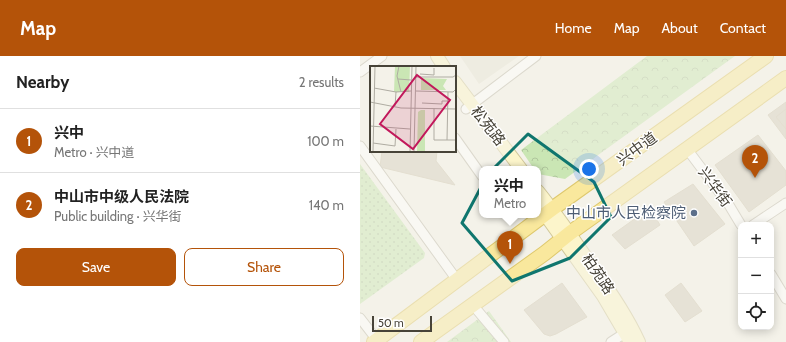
<!DOCTYPE html>
<html lang="en">
<head>
<meta charset="utf-8">
<style>
  :root { --surface:#fff; --page:#f2f2f2; --text:#222; --muted:#767676; --line:#e0e0e0; --accent:#b45309 }
  body { margin:0; font-family:Cabin,"Noto Sans SC",sans-serif; background:var(--page); color:var(--text) }
  .controls { position:absolute; right:12px; bottom:12px; display:grid; overflow:hidden; border-radius:8px; box-shadow:0 2px 10px #0003 }
  .controls button { width:36px; height:36px; display:grid; place-items:center; padding:0; border:0; border-bottom:1px solid var(--line); background:var(--surface); color:var(--text); font:20px sans-serif }
  .scale { position:absolute; left:12px; bottom:10px; width:60px; box-sizing:border-box; padding-left:4px; border:2px solid #474338; border-top:0; font-size:11px; line-height:14px; white-space:nowrap; color:#474338; -webkit-text-stroke:3px #fff; paint-order:stroke }
  .you { position:absolute; left:229px; top:113px; width:14px; height:14px; margin:-10px; border:3px solid #fff; border-radius:50%; background:#1a73e8; box-shadow:0 0 0 6px #1a73e833 }
  .badge { display:grid; place-items:center; width:26px; height:26px; border-radius:50%; background:var(--accent); color:#fff; font-size:13px; font-weight:700 }
  .pin { position:absolute; translate:-50% -33px; filter:drop-shadow(0 1px 2px #0008) }
  .pin::after { content:''; position:absolute; top:21px; width:14px; height:12px; background:inherit; clip-path:polygon(0 0,100% 0,50% 100%) }
  .popup { position:absolute; left:119px; top:110px; width:62px; height:52px; box-sizing:border-box; display:grid; place-content:center; border-radius:8px; background:var(--surface); filter:drop-shadow(0 1px 3px #0005); font-size:13px; white-space:nowrap; color:var(--muted) }
  .popup b { font-size:15px; color:var(--text) }
  .popup::after { content:''; position:absolute; left:50%; top:100%; margin-left:-8px; border:8px solid transparent; border-top-color:var(--surface) }
  .list { margin:0; padding:0; list-style:none }
  h2 { display:flex; justify-content:space-between; align-items:center; height:52px; margin:0; padding:0 16px; font-size:17px }
  h2 small { font-size:13px; font-weight:400; color:var(--muted) }
  .list li { display:grid; grid-template-columns:26px 1fr auto; gap:12px; align-items:center; box-sizing:border-box; height:64px; padding:0 16px; border-top:1px solid var(--line) }
  .list b { display:block; font-size:15px; white-space:nowrap }
  .list p { margin:0; font-size:13px; white-space:nowrap; color:var(--muted) }
  .list em { font-size:13px; font-style:normal; color:var(--muted) }
  .actions { display:flex; gap:8px; padding:12px 16px }
  .actions a { flex:1; padding:9px 0; border:1px solid var(--accent); border-radius:8px; text-align:center; font-size:14px; color:var(--accent) }
  .actions .main { background:var(--accent); color:#fff }
  .icon { flex:none; width:22px; height:22px; fill:none; stroke:currentColor; stroke-width:2; stroke-linecap:round; stroke-linejoin:round }
  .map { position:relative; flex:none; width:426px; height:286px; overflow:hidden }
  header { display:flex; align-items:center; gap:24px; box-sizing:border-box; height:56px; padding:0 20px; background:var(--accent); color:#fff }
  header strong { font-size:19px }
  nav { display:flex; gap:22px; margin-inline-start:auto; font-size:14px }
  main { display:flex }
  aside { flex:1; background:var(--surface) }
  .map>svg:first-child { display:block }
</style>
</head>
<body>
<header>
<strong>Map</strong>
<nav><a>Home</a><a>Map</a><a>About</a><a>Contact</a></nav>
</header>
<main>
<aside>
<h2>Nearby<small>2 results</small></h2>
<ul class="list">
<li><span class="badge">1</span><div><b>兴中</b><p>Metro · 兴中道</p></div><em>100 m</em></li>
<li><span class="badge">2</span><div><b>中山市中级人民法院</b><p>Public building · 兴华街</p></div><em>140 m</em></li>
</ul>
<div class="actions"><a class="main">Save</a><a>Share</a></div>
</aside>
<div class="map">
<svg width="426" height="286" viewBox="0 0 426 286">
  <defs>
    <pattern id="grass-dots" width="8" height="8" patternUnits="userSpaceOnUse"><rect width="8" height="8" fill="#cae6b4"/><path d="M2 2h.1M6 6h.1" fill="none" stroke="#afc69c" stroke-width="1.8" stroke-linecap="round"/></pattern>
    <pattern id="forest-crowns" width="20" height="18" patternUnits="userSpaceOnUse"><rect width="20" height="18" fill="#cae6b4"/><path d="M2 6a3 3 0 1 1 6 0M12 15a3 3 0 1 1 6 0" fill="none" stroke="#afc69c"/></pattern>
  </defs>
  <rect width="100%" height="100%" fill="#f4f2e9"/>
  <!-- residential -->
  <path fill="#e7e4d7" d="M100,0h59l-40,28z"/>
  <!-- grass -->
  <path fill="url(#grass-dots)" d="M0,108l65,89 -1,5 -64,46z"/>
  <!-- forest -->
  <g fill="url(#forest-crowns)">
    <path d="M287,0h88l-170,123 -27,-5v-5h-4l-13,-19z"/>
    <path d="M129,255l22,31h-64z"/>
  </g>
  <!-- building -->
  <g fill="#d5cebf" stroke="#cfc7b2">
    <path d="M426,46v37l-18,-24z"/>
    <path d="M426,53v20l-10,-12z"/>
    <path d="M398,79l28,36v14l-37,27 -34,-47z"/>
    <path d="M22,95h55l-1,10 19,24 -75,-18z"/>
    <path d="M333,128l32,40 -31,22 -30,-44z"/>
    <path d="M290,152l10,17 -35,24 -13,-14z"/>
    <path d="M202,227l25,34 -31,17 -6,2 -6,-2 -20,-24z"/>
    <path d="M321,227l21,28 -17,11 -20,-27z"/>
  </g>
  <g fill="none" stroke-linecap="round" stroke-linejoin="round">
    <!-- street casing -->
    <g stroke="#bfbaac" stroke-width="11">
      <g id="street">
        <path d="M0,16l22,-16"/>
        <path d="M106,53l70,-53"/>
        <path d="M95,82l27,38"/>
        <path d="M0,90l97,134"/>
        <path d="M327,93l42,56 12,20"/>
        <path d="M393,169l33,-22"/>
        <path d="M411,218l15,25"/>
        <path d="M112,248l32,38"/>
        <path d="M0,262l17,22"/>
        <path d="M251,286l14,-9"/>
      </g>
    </g>
    <!-- secondary casing -->
    <g stroke="#d1c89b" stroke-width="14">
      <g id="secondary">
        <path d="M77,0l7,11"/>
        <path d="M95,26l66,87"/>
        <path d="M178,135c20,25 38,51 56,78 17,23 33,47 45,73"/>
        <path d="M178,149l65,91 27,46"/>
      </g>
    </g>
    <!-- primary casing -->
    <g stroke="#dec86d" stroke-width="16">
      <g id="primary">
        <path d="M14,286l178,-133 214,-153"/>
        <path d="M61,286l124,-89 25,-20 216,-155"/>
      </g>
    </g>
    <!-- street -->
    <use href="#street" stroke="#fff" stroke-width="9"/>
    <!-- secondary -->
    <use href="#secondary" stroke="#fcf5cb" stroke-width="12"/>
    <!-- primary -->
    <use href="#primary" stroke="#f9e89d" stroke-width="14"/>
  </g>
  <!-- marked area -->
  <path d="M0 0H426V286H0ZM168,78l66,48 17,35 -41,41 -58,23 -50,-58 26,-49z" fill="#f4f2e9" fill-opacity=".55" fill-rule="evenodd"/>
  <path fill="none" stroke="#0f766e" stroke-width="3" stroke-linejoin="round" d="M168,78l66,48 17,35 -41,41 -58,23 -50,-58 26,-49z"/>
  <!-- markers -->
  <circle fill="#5c6f8a" stroke="#fff" stroke-width="1.5" cx="334" cy="157" r="4"/>
  <g text-anchor="middle" stroke-width="3" stroke-linejoin="round" paint-order="stroke">
    <!-- street labels -->
    <g font-size="15" fill="#474338" stroke="#fff">
      <text transform="translate(128 70) rotate(52)" y="5">松苑路</text>
      <text transform="translate(277 93) rotate(-36)" y="5">兴中道</text>
      <text transform="translate(355 131) rotate(54)" y="5">兴华街</text>
      <text transform="translate(238 218) rotate(56)" y="5">柏苑路</text>
    </g>
    <!-- service labels -->
    <g font-size="15" fill="#4e5e75" stroke="#fff" text-anchor="end">
      <text x="326" y="162">中山市人民检察院</text>
    </g>
  </g>
  <!-- overview -->
  <g transform="translate(10 10)">
    <rect width="86" height="86" fill="#f4f2e9"/>
    <path d="M51,12l26,1 -4,7 3,4h-25z" fill="#cae6b4"/>
    <path d="M25,0h15l-1,26h-15zM51,44h4v42h-8l1,-40z" fill="#cae6b4"/>
    <path fill="none" stroke="#afaca2" stroke-width="1" d="M29,0l-2,10 4,16M50,8l14,1v-7M46,11h37l3,-2M28,13l13,1M4,22l22,4 15,-1M46,25l37,1 3,-3M0,36l31,6 55,1M52,37l20,1v-3h6M25,40l1,-14M64,42v32h22M0,60l40,3M77,74l1,-48M3,77l22,3 1,-17M3,86l2,-86M40,86l2,-86M44,86l2,-86"/>
    <path fill="#c2185b" fill-opacity="0.15" stroke="#c2185b" stroke-width="2" d="M47,9l33,25 -37,49 -33,-25z"/>
    <rect width="86" height="86" fill="none" stroke="#474338" stroke-width="2"/>
  </g>
</svg>
<div class="controls">
<button>+</button>
<button>−</button>
<button><svg class="icon" aria-label="locate" viewBox="0 0 24 24"><circle cx="12" cy="12" r="6"/><path d="M12 2v4M12 18v4M2 12h4M18 12h4"/></svg></button>
</div>
<div class="scale">50 m</div>
<div class="you"></div>
<div class="pin badge" style="left:150px;top:208px">1</div>
<div class="popup"><b>兴中</b>Metro</div>
<div class="pin badge" style="left:395px;top:122px">2</div>
</div>
</main>
</body>
</html>
